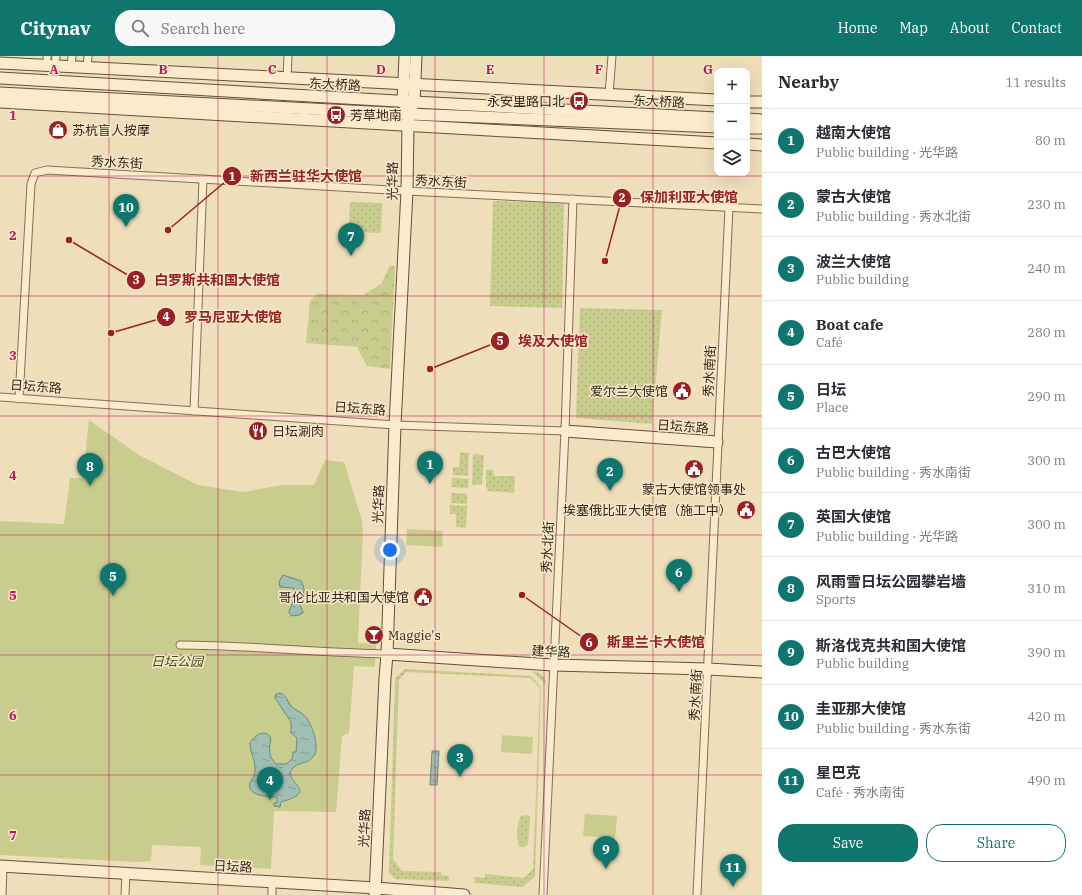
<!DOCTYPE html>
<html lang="en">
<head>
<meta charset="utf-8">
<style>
  :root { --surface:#fff; --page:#f7f7f7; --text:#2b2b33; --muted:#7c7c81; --line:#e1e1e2; --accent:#0f766e }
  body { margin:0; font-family:"IBM Plex Serif","Noto Sans SC",serif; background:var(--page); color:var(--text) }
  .controls { position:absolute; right:12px; top:12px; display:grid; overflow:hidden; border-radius:8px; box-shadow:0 4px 16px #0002 }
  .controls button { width:36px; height:36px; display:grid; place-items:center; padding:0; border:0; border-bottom:1px solid var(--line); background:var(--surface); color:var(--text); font:20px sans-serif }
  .you { position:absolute; left:390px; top:494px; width:14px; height:14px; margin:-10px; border:3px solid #fff; border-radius:50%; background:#1a73e8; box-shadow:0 0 0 6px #1a73e833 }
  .badge { display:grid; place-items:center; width:26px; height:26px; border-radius:50%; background:var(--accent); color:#fff; font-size:13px; font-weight:700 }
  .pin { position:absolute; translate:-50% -33px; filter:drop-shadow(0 1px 2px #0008) }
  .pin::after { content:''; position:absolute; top:21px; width:14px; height:12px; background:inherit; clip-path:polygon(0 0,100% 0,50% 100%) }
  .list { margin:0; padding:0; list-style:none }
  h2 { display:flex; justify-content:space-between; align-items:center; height:52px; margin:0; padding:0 16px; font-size:17px }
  h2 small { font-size:13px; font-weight:400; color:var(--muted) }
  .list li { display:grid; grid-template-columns:26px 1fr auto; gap:12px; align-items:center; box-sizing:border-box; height:64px; padding:0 16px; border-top:1px solid var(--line) }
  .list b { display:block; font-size:15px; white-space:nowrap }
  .list p { margin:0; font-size:13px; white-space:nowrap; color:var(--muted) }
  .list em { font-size:13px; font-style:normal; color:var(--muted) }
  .actions { display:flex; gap:8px; padding:12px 16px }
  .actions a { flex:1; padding:9px 0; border:1px solid var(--accent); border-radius:16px; text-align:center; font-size:14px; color:var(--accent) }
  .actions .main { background:var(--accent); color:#fff }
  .icon { flex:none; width:22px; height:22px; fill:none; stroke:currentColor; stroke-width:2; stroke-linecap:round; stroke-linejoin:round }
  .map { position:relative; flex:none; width:762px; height:839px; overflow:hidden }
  header { display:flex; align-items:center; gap:24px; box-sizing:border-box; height:56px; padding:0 20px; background:var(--accent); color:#fff }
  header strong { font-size:19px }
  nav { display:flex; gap:22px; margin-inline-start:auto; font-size:14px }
  .search { width:280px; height:36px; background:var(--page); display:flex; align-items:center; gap:10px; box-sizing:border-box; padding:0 14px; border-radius:16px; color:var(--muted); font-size:15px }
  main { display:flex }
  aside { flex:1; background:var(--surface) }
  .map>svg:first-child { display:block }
</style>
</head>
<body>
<header>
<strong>Citynav</strong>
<div class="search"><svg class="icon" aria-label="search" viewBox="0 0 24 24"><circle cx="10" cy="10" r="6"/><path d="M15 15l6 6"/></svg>Search here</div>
<nav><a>Home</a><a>Map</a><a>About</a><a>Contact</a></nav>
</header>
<main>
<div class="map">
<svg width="762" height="839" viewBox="0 0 762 839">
  <defs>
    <pattern id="grass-dots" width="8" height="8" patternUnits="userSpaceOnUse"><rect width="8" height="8" fill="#c8cd8e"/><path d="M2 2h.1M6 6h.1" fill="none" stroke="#acb07a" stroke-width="1.8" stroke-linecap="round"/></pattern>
    <pattern id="forest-crowns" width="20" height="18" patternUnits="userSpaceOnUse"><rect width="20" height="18" fill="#c8cd8e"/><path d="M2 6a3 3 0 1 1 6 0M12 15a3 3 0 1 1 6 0" fill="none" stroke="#acb07a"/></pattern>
    <pattern id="water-ripples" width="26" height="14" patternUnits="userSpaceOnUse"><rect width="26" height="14" fill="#9fbfb5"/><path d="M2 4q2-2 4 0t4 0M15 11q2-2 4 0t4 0" fill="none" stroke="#829b92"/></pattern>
  </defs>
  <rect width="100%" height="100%" fill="#efdeba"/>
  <!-- grass -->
  <g fill="url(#grass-dots)">
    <path d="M493,145l71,2 -2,105 -72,-2z"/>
    <path d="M350,146l32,1 -1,30 -32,-1z"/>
    <path d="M580,252l82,2 -10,114 -76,-6z"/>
    <path d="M460,396l9,1 -1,23 -15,-1v-8h6z"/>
    <path d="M473,398l11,1 -2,30h-10z"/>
    <path d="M486,414h7l1,6h21l-1,17 -26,-2 -2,-5z"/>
    <path d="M452,422l17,1 -1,9 -17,-1z"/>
    <path d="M451,437l16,1v10l-16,-1z"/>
    <path d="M450,449l17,1 -1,22 -10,-1v-13h-6z"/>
    <path d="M405,613l126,7 10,11 -6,189 -12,11 -48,-4 -1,-6 11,1v-4l39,4 9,-9 7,-181 -10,-10 -124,-6 -7,8 -6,179 9,12 39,1v3l8,1v5l-54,-2 -6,-6 6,-195z"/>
    <path d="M532,615c7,1 11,4 14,10l-1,3z"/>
    <path d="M525,759l5,1 -2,28 -4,3h-5c-3,-9 -2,-24 2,-31z"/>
  </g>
  <!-- forest -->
  <path fill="url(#forest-crowns)" d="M390,209l5,2 -5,102 -23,-3 -10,-19 -51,-4 4,-42 7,-7 46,1 18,-11z"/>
  <!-- park -->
  <g fill="#c8cd8e">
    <path d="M89,364l50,35 59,30 45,7 40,-7h31l11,-25 19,2 18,59 1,9 -5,113 18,1 -1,23 -21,-1 -5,67 -7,3 -6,76 -62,-1 -3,58 -71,-4 1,-18 -49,-2 -1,16 -14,1 -137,-7v-334l64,3 6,-46h13z"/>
    <path d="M407,473l36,2 -1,16 -36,-2z"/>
    <path d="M502,679l31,2 -1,17 -31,-2z"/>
    <path d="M585,758l32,2 -2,22 -32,-2z"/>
  </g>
  <!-- water -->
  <g fill="url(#water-ripples)" stroke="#668d82">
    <path d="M283,519l18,6c5,8 3,14 -2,21l4,11 -4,2 -7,1 -3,-3c0,-4 2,-5 3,-9 1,-4 1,-7 4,-11l-3,-5 -13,-1 -1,-5z"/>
    <path d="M279,637c7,1 8,8 12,13 5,5 11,6 15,11 6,8 15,32 7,40 -5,7 -16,5 -21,12 -9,14 29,22 -11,33l-1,5 -6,-1v-3h3v-6c-8,0 -31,-1 -27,-14 2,-4 5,-7 5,-12 1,-10 -5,-18 -5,-28 5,-8 15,-15 21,-5 -2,11 -3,18 5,26h10l6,-5 1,-7h3l1,-14 -6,-5v-11l-16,-24 1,-4z"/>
    <path d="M432,695h7l-2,34h-7z"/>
  </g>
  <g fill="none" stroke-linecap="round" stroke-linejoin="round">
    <!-- street casing -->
    <g stroke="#866d54" stroke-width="9">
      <g id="street">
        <path d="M47,9v-9"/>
        <path d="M55,10l1,-10"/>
        <path d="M71,11l1,-11"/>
        <path d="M87,12l1,-12"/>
        <path d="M287,21l1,-21"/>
        <path d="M609,38l3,-38"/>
        <path d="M0,341l395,28 170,6"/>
        <path d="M19,343l12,-215 4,-11 12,-3 360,21 355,18"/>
        <path d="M194,355l9,-232"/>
        <path d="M180,589c69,0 138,8 207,9"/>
        <path d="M2,839l1,-29"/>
        <path d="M125,839l1,-22"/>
        <path d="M272,839v-13"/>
        <path d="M543,839l22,-464 8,-232"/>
        <path d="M697,839l32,-687"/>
      </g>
    </g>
    <!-- secondary casing -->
    <g stroke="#684e37" stroke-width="13">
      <g id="secondary">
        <path d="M405,0l-2,45 3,7"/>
        <path d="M0,7l717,37"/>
        <path d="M0,22l414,24 303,16"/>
        <path d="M0,37l409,21 308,13"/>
        <path d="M0,46l717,41"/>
        <path d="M747,46h15"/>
        <path d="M747,63l15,1"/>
        <path d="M747,72h15"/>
        <path d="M747,88l15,1"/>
        <path d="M565,375l152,11"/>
        <path d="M387,598l166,11 155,4 54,3"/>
        <path d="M0,810l376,22 88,7"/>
        <path d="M375,839l10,-217 2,-24 8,-229 12,-234 1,-67 1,-10 5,-12 2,-46"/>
      </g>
    </g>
    <!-- street -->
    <use href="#street" stroke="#faebcd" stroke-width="7"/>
    <!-- secondary -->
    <use href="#secondary" stroke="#faebcd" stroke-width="11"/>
  </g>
  <!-- grid -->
  <path fill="none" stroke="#c2185b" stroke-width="1" stroke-opacity="0.55" d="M109,0v839M218,0v839M327,0v839M435,0v839M544,0v839M653,0v839M0,120h762M0,240h762M0,360h762M0,479h762M0,599h762M0,719h762"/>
  <!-- icons -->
  <defs>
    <g id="bus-disc" transform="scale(1)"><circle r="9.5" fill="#982126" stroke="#f7e8c9"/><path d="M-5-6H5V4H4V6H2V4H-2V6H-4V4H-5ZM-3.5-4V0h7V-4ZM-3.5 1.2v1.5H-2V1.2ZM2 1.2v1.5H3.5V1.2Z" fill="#fff"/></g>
    <g id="shop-disc" transform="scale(1)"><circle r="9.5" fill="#982126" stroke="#f7e8c9"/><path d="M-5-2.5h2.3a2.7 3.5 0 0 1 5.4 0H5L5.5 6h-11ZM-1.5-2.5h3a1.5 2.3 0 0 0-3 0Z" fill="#fff"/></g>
    <g id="civic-disc" transform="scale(1)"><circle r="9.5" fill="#982126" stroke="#f7e8c9"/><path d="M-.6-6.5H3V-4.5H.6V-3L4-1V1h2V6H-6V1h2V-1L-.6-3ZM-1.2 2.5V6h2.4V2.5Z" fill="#fff"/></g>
    <g id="restaurant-disc" transform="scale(1)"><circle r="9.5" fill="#982126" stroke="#f7e8c9"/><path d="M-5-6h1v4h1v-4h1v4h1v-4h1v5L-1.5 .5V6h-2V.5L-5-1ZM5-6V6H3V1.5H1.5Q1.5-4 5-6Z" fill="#fff"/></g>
    <g id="bar-disc" transform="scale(1)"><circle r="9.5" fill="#982126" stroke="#f7e8c9"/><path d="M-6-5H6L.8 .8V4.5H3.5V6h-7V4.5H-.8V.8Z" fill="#fff"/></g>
  </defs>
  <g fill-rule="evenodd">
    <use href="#bus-disc" x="579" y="45"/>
    <use href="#bus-disc" x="336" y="59"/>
    <use href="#shop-disc" x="58" y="74"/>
    <use href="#civic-disc" x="682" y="335"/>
    <use href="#restaurant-disc" x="258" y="375"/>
    <use href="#civic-disc" x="694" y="413"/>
    <use href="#civic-disc" x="746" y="454"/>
    <use href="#civic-disc" x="423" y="541"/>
    <use href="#bar-disc" x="374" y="579"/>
  </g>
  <g text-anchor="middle" stroke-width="3" stroke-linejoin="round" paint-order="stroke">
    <!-- street labels -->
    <g font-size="13" fill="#34261a" stroke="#f7e8c9">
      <text transform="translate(335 28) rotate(3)" y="5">东大桥路</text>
      <text transform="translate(659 45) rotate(3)" y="5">东大桥路</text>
      <text transform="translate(117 106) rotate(3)" y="5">秀水东街</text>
      <text transform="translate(392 125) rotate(-89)" y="5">光华路</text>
      <text transform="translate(441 125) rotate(3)" y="5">秀水东街</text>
      <text transform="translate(709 315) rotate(-87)" y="5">秀水南街</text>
      <text transform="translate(36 330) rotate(4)" y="5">日坛东路</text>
      <text transform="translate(360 352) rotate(4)" y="5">日坛东路</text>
      <text transform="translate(683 370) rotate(4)" y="5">日坛东路</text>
      <text transform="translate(378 448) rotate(-88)" y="5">光华路</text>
      <text transform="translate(547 491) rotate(-87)" y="5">秀水北街</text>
      <text transform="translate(551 595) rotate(3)" y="5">建华路</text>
      <text transform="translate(695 639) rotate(-87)" y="5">秀水南街</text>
      <text transform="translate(364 772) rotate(-87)" y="5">光华路</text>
      <text transform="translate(233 810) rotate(3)" y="5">日坛路</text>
    </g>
    <!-- poi labels -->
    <g font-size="13" fill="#34261a" stroke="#f7e8c9" text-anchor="end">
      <text x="565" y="50">永安里路口北</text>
      <text x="350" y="64" text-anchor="start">芳草地南</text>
      <text x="72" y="79" text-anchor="start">苏杭盲人按摩</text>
      <text x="668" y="340">爱尔兰大使馆</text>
      <text x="272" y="380" text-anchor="start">日坛涮肉</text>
      <text x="694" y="438" text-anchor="middle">蒙古大使馆领事处</text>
      <text x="732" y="459">埃塞俄比亚大使馆（施工中）</text>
      <text x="409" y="546">哥伦比亚共和国大使馆</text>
      <text x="388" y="584" text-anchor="start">Maggie's</text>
    </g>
    <!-- park labels -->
    <g font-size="13" font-style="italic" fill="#47521f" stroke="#f7e8c9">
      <text x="177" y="610">日坛公园</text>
    </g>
  </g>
  <g font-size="13" text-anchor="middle" font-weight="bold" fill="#c2185b" stroke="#f7e8c9" stroke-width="3" stroke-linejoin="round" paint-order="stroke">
    <text x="54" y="18">A</text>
    <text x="163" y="18">B</text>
    <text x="272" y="18">C</text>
    <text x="381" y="18">D</text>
    <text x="490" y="18">E</text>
    <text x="599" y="18">F</text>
    <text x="708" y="18">G</text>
    <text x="13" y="64">1</text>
    <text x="13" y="184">2</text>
    <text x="13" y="304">3</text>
    <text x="13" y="424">4</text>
    <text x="13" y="544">5</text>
    <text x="13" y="664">6</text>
    <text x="13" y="784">7</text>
  </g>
  <!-- callouts -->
  <path fill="none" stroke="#982126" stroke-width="1.5" d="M168 174L232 120M605 205L622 142M69 184L136 224M111 277L166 261M430 313L500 285M522 539L589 586"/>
  <g fill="#982126" stroke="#f7e8c9" stroke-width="1.5">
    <circle cx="168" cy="174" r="4"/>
    <circle cx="605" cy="205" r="4"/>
    <circle cx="69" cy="184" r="4"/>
    <circle cx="111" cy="277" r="4"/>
    <circle cx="430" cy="313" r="4"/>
    <circle cx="522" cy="539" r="4"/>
    <circle cx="232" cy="120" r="10"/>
    <circle cx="622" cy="142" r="10"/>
    <circle cx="136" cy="224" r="10"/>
    <circle cx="166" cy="261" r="10"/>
    <circle cx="500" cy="285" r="10"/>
    <circle cx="589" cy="586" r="10"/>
  </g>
  <g font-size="12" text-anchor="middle" font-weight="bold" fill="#fff">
    <text x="232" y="125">1</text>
    <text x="622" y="146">2</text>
    <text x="136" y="228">3</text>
    <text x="166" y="265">4</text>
    <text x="500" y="289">5</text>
    <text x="589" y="591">6</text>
  </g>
  <g font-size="14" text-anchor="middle" font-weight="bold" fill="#982126" stroke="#f7e8c9" stroke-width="3" stroke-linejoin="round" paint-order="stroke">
    <text x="306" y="125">新西兰驻华大使馆</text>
    <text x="689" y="146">保加利亚大使馆</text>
    <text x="217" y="229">白罗斯共和国大使馆</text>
    <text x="233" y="266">罗马尼亚大使馆</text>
    <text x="553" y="290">埃及大使馆</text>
    <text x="656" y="591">斯里兰卡大使馆</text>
  </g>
</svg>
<div class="controls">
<button>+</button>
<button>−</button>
<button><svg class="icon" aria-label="layers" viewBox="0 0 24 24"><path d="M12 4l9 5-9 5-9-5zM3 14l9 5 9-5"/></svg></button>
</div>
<div class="you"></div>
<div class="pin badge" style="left:430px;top:428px">1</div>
<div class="pin badge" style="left:610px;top:435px">2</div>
<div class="pin badge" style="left:460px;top:721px">3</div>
<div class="pin badge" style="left:270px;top:744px">4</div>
<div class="pin badge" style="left:113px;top:540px">5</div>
<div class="pin badge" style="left:679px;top:536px">6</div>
<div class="pin badge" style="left:351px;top:200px">7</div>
<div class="pin badge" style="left:90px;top:430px">8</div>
<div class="pin badge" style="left:606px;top:813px">9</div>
<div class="pin badge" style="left:126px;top:171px">10</div>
<div class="pin badge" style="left:733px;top:831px">11</div>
</div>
<aside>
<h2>Nearby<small>11 results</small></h2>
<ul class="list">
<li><span class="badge">1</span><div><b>越南大使馆</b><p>Public building · 光华路</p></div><em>80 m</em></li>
<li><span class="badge">2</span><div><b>蒙古大使馆</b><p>Public building · 秀水北街</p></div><em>230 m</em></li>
<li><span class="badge">3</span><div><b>波兰大使馆</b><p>Public building</p></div><em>240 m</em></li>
<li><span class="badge">4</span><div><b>Boat cafe</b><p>Café</p></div><em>280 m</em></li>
<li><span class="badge">5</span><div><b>日坛</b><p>Place</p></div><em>290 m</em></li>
<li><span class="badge">6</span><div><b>古巴大使馆</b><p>Public building · 秀水南街</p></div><em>300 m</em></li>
<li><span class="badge">7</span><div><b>英国大使馆</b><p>Public building · 光华路</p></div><em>300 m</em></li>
<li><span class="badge">8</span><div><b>风雨雪日坛公园攀岩墙</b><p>Sports</p></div><em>310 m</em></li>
<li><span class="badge">9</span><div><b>斯洛伐克共和国大使馆</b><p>Public building</p></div><em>390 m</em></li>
<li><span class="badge">10</span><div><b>圭亚那大使馆</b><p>Public building · 秀水东街</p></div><em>420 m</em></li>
<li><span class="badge">11</span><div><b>星巴克</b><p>Café · 秀水南街</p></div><em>490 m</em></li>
</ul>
<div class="actions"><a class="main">Save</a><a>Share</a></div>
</aside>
</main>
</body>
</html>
